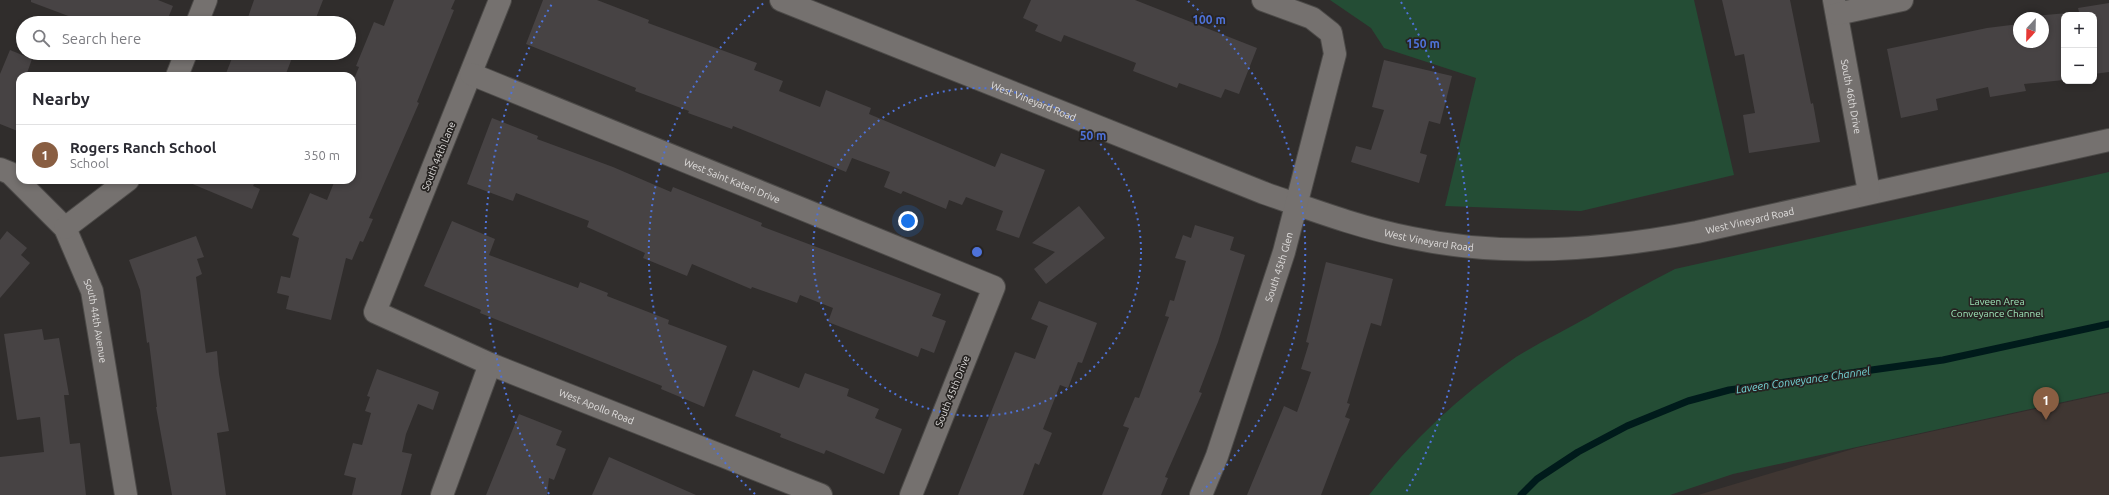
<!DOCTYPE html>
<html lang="en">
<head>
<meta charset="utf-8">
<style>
  :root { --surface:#fff; --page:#f2f2f3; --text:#2b2b33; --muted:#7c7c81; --line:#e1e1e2; --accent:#895e42 }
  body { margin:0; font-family:Ubuntu,sans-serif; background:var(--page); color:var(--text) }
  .controls { position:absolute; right:12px; top:12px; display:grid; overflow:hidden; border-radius:8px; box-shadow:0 2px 6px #0003 }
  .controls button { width:36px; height:36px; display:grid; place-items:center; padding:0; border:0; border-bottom:1px solid var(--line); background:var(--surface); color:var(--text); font:20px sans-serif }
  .compass { position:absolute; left:2013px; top:12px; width:36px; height:36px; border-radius:50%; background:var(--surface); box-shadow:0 2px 6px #0003; rotate:202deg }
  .you { position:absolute; left:908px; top:221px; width:14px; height:14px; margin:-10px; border:3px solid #fff; border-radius:50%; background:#1a73e8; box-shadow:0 0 0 6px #1a73e833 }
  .badge { display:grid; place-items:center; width:26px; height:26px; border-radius:50%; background:var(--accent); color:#fff; font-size:13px; font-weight:700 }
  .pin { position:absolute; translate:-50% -33px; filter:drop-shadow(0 1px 2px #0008) }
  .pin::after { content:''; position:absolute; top:21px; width:14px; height:12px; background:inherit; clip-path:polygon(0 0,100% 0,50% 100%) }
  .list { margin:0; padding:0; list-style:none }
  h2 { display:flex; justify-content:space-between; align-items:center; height:52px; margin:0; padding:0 16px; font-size:17px }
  h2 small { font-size:13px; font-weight:400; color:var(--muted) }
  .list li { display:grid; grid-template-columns:26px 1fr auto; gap:12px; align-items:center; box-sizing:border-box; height:60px; padding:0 16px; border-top:1px solid var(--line) }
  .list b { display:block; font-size:15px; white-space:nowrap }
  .list p { margin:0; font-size:13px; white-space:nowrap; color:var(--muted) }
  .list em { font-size:13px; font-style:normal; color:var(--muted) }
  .icon { flex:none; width:22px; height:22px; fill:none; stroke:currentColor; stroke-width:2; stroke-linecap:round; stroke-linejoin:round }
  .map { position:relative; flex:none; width:2109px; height:495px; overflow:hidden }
  .search { position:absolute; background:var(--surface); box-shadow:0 2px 6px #0003; left:16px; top:16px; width:340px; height:44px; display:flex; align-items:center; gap:10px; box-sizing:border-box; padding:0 14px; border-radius:22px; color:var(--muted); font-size:15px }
  .panel { position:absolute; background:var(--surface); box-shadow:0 2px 6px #0003; left:16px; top:72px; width:340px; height:112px; border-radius:12px }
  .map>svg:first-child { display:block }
</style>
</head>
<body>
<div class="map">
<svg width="2109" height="495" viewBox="0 0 2109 495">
  <rect width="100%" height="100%" fill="#302d2c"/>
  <!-- built -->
  <path fill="#3f3632" d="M2109,393v102h-411l158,-47z"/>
  <!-- green -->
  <g fill="#244d35">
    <path d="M1330,0h364l40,175 -153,36 -136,-5 31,-128 -92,-30 -13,-20z"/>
    <path d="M2109,172v220l-376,82 -63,21h-301c42,-54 91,-100 147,-138 24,-15 50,-27 74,-41 28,-17 56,-32 85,-47z"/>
  </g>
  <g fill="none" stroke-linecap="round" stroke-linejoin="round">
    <!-- stream -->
    <path stroke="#001b1b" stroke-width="7" d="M1521,495l16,-16 41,-27 49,-26 61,-25 41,-11 214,-30 166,-36"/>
  </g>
  <!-- building -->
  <g fill="#474344">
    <path d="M31,0h127l15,6 -7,17h-79l-56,-21z"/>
    <path d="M254,0h69l-9,23h-68z"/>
    <path d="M394,0h61l-4,9 3,1 -37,92 2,1 -50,115 4,1 -10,23 -3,-1 -8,19 -6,-2 -15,62 -45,-11 3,-13 -12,-3 4,-17 9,2 9,-40 -7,-3 18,-42 17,7 8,-20h17v-96l7,-17 -3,-1 18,-44 10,4z"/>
    <path d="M543,0h54l52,20 -1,3 109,40 -3,7 29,11 -4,10 41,16 6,-17 45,18 -2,6 126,53 6,-14 44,17 -26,68 -23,-8 7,-19 -37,-14 -4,8 -13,-5 -3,9 -43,-18 -2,3 -17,-7 6,-15 -38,-14 -6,14 -113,-46 -1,3 -44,-16 1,-2 -54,-20 1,-3 -110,-44z"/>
    <path d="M1031,0h104l122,48 -18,46 -14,-5 -4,9 -42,-15 -2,5 -44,-17 3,-8 -72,-28 -3,7 -26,-11 3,-6 -15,-7z"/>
    <path d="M1722,0h68l21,104 2,-1 7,39 -71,11 -6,-38 12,-2 -11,-59 -9,2z"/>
    <path d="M2109,3v69l-15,2v-59h-30v65l-40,4 2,7 -36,6 -2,-10 -52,12 2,11 -37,8 -14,-69 100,-21 32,-4v18h24v-24l-9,-2 45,-4 -1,-4z"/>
    <path d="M10,50l22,9 -6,17h-6v56l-20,-8v-50z"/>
    <path d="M234,53h60l-9,23h-60z"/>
    <path d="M1384,60l68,16 -12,48 -11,-3 -9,32 7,2 -8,28 -68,-21 5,-16 15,4 13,-40 -12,-3z"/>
    <path d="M492,118l46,18 -1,3 76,28 58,25 2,-5 89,36 -1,3 180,68 -9,22 14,5 -12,32 -13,-5 -3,9 -90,-35 5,-14 -33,-13 -3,8 -45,-16 -1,2 -59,-25 -5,12 -44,-18 2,-5 -58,-26 2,-6 -73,-28 -3,8 -46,-17z"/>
    <path d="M183,180h73l-3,6 7,3 -8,20z"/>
    <path d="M1079,206l26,32 -59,46 -12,-15 21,-17 -23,-9z"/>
    <path d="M452,221l43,18 -6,16 89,33 2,-6 28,11 -1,3 62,24 -1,4 59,22 -23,61 -43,-18 1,-3 -182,-73 1,-3 -57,-24z"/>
    <path d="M1195,225l39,12 -4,13 15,5 -27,87 -19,50 3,1 -37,84 3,1 -7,17h-59l27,-67 -6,-2 12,-29 4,1 30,-81 -4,-1 5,-16 4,1 12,-40 -11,-3 8,-23 8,3z"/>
    <path d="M7,231l20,17 -6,7 9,8 -30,35v-58z"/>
    <path d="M196,236l8,21 -7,2 5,15 -6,3 10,76 11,-2 2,23 10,57 -12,2 9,62h-54l-16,-88h1l-8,-65 -2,1 -7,-53 -11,-30z"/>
    <path d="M1326,262l67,17 -12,47 -10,-3 -24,80 3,1 -5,13 5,2 -29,76h-74l37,-89 13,6 14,-40 -10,-3 8,-26 -3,-1z"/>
    <path d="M1039,301l58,22 -15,40 -4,-1 -10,26 -8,-3 -17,44 9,4 -13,32 -4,-2 -12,32h-65l57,-143 20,7 13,-33 -17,-7z"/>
    <path d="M42,329l2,11 15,-2 10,57h-5l6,49 10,-1 6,52h-86v-38l44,-5 -4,-35 -23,3 -13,-86z"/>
    <path d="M377,369l62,23 -6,18 -15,-6 -12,30 -4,18 10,2 -11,41h-49l4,-17 -12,-3 9,-32 9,2 9,-32 -6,-2 5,-14 -3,-1z"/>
    <path d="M753,370l46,18 6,-15 44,16 -2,7 32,13 -4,9 27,11 -18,45 -58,-24 -2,4 -44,-17 1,-3 -46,-18z"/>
    <path d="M519,414l43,17 -6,14 10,4 -12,31 -5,-2 -2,17h-61z"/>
    <path d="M609,457l87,38h-104z"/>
  </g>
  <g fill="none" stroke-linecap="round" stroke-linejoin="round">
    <!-- minor casing -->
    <g stroke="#4c4a48" stroke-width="24">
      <g id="minor">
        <path id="s1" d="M500,0l-125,312 115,52 331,131"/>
        <path id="s2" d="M781,0l483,193c49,17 97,35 148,45 94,20 192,12 285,-6l412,-92"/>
        <path id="s3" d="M1834,0l35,192"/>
        <path d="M1837,14l65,-14"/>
        <path d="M197,23l9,-23"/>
        <path id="s4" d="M471,74l523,213 -83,208"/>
        <path d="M177,76l9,-23"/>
        <path id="s5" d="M0,169l10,4 55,55 27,63 34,204"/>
        <path d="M65,228l63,-48"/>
        <path d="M442,495l48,-131"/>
        <path id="s6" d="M1201,495l16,-39 67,-204 51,-198 -4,-21 -19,-15 -49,-18"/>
      </g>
    </g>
    <!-- minor -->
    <use href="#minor" stroke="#75716f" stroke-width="22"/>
  </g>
  <!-- distance rings -->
  <g fill="none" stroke="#4e72d9" stroke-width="2" stroke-dasharray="2 4">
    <circle cx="977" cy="252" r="164"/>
    <path d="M755 494A328 328 0 0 1 766 1M1188 1A328 328 0 0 1 1199 494"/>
    <path d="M549 494A492 492 0 0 1 553 2M1401 2A492 492 0 0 1 1405 494"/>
  </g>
  <g text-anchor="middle" stroke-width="3.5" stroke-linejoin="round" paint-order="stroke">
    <!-- street labels -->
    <g font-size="10" fill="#e0dedd" stroke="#272422">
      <text dy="4" stroke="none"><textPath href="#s3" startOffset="98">South 46th Drive</textPath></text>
      <text dy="4" stroke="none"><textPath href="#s2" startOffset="272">West Vineyard Road</textPath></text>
      <text transform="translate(438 156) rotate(-68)" y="4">South 44th Lane</text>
      <text dy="4" stroke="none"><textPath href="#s4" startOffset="282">West Saint Kateri Drive</textPath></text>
      <text dy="4" stroke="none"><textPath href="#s2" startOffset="1016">West Vineyard Road</textPath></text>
      <text dy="4" stroke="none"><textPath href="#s2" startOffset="692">West Vineyard Road</textPath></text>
      <text dy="4" stroke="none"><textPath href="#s6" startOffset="241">South 45th Glen</textPath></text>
      <text dy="4" stroke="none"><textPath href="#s5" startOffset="187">South 44th Avenue</textPath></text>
      <text transform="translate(952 391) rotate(-68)" y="4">South 45th Drive</text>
      <text dy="4" stroke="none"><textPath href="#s1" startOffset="577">West Apollo Road</textPath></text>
    </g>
    <!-- park labels -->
    <g font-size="10" fill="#9ee4b7" stroke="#272422">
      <text x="1997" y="305">Laveen Area<tspan x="1997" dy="12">Conveyance Channel</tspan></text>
    </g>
    <!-- water labels -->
    <g font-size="11" font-style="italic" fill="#74d7d9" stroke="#272422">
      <text transform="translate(1803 380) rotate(-8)" y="4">Laveen Conveyance Channel</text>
    </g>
  </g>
  <circle cx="977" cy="252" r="6" fill="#4e72d9" stroke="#272422" stroke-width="2"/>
  <g font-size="12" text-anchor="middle" font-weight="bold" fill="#4e72d9" stroke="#272422" stroke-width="3.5" stroke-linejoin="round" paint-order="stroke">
    <text x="1209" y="24">100 m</text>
    <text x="1423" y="48">150 m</text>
    <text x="1093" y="140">50 m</text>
  </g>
</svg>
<div class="controls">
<button>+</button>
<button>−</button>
</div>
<svg class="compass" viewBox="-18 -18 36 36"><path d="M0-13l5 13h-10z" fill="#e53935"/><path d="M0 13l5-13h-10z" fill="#7c7c81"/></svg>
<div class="you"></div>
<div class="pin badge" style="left:2046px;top:420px">1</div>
<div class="search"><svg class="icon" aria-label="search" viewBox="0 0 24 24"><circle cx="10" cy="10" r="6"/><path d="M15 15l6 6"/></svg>Search here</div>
<section class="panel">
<h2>Nearby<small></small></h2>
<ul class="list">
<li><span class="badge">1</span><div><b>Rogers Ranch School</b><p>School</p></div><em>350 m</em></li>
</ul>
</section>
</div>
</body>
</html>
